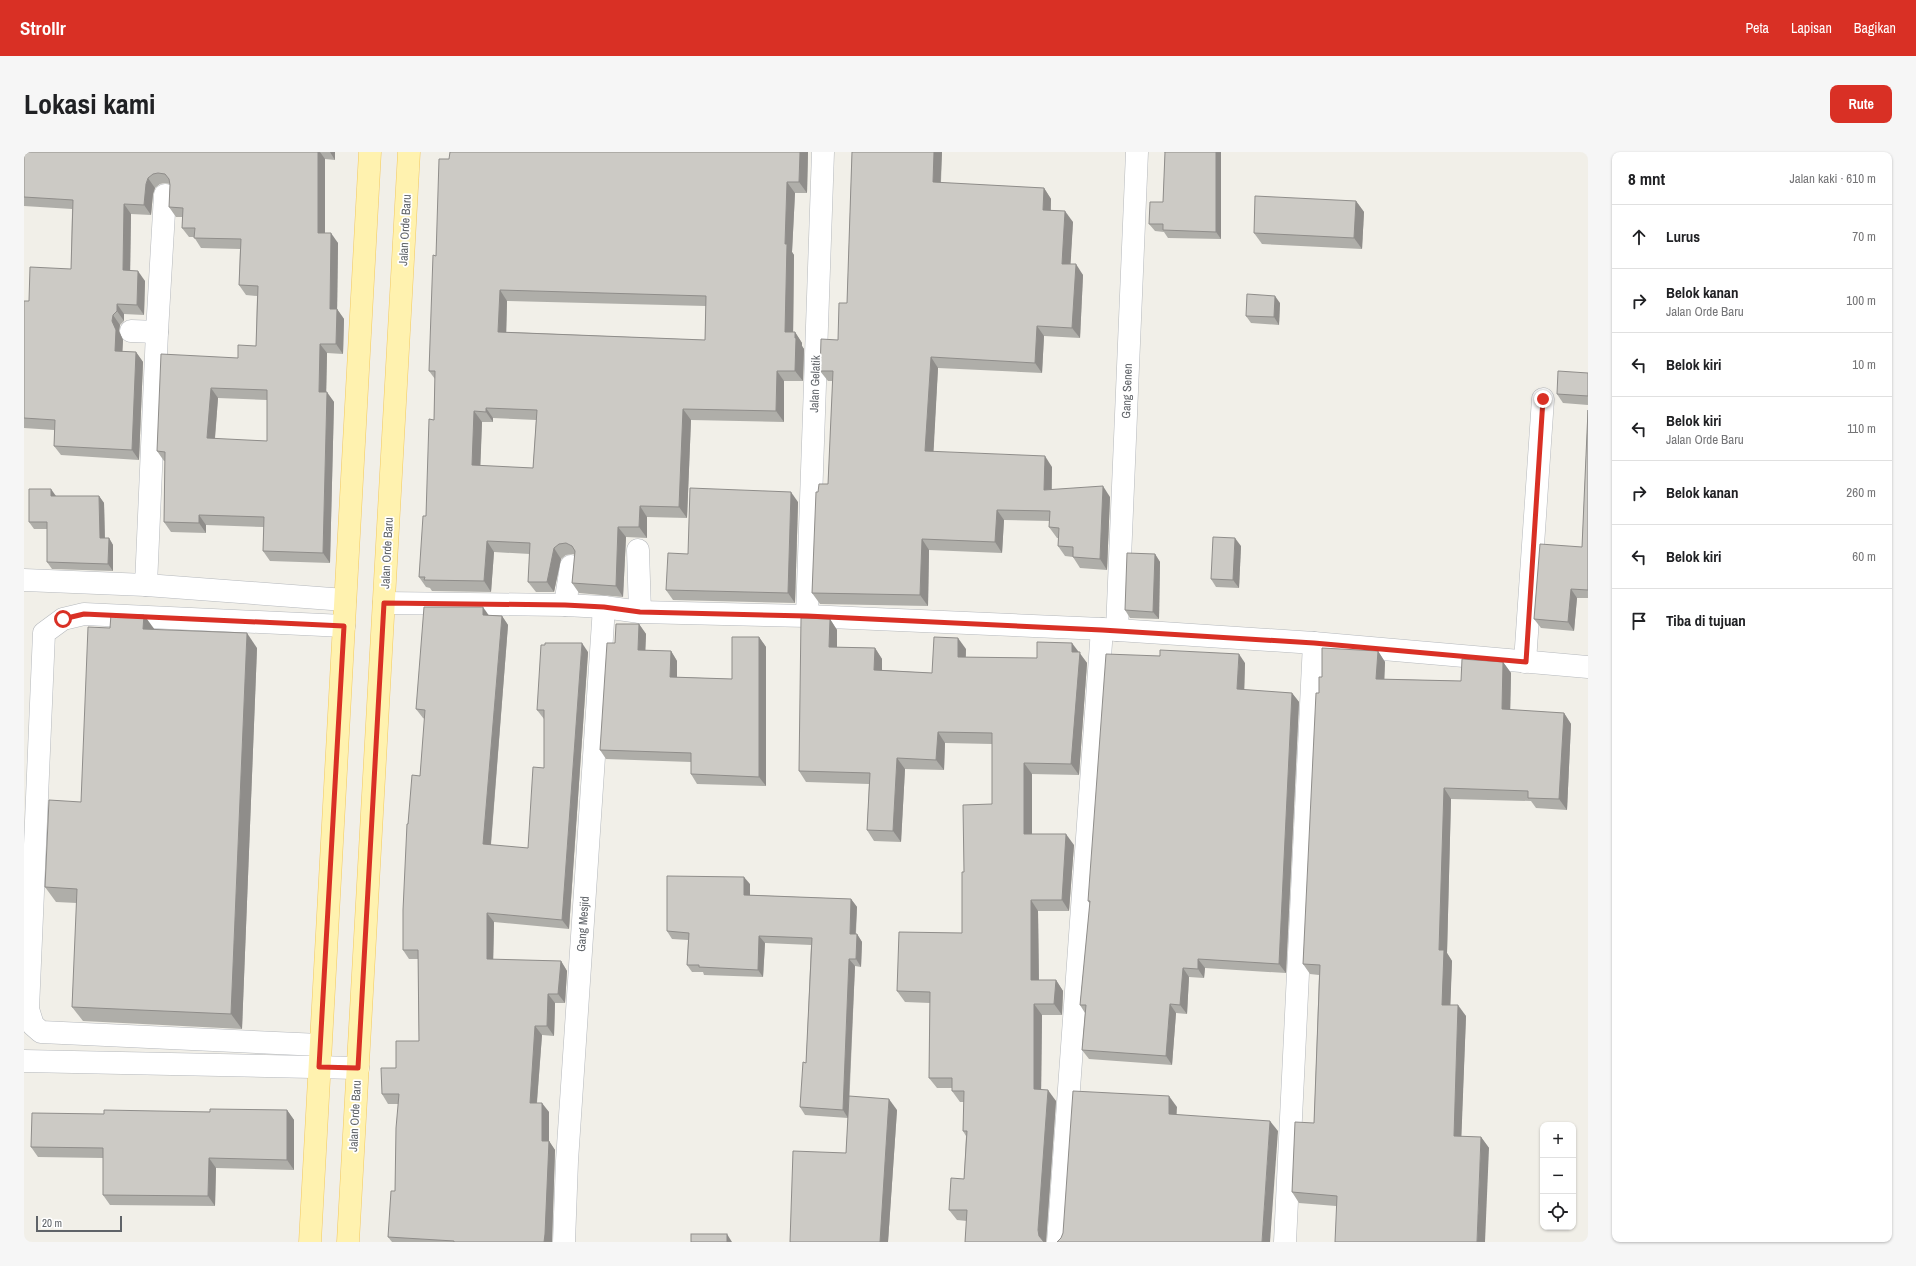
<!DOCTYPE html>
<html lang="id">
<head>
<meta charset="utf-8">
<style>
  :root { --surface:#fff; --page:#f6f6f6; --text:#202124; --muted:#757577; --line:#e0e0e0; --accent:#d93025 }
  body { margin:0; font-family:"Archivo Narrow",sans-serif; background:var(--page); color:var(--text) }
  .controls { position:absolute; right:12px; bottom:12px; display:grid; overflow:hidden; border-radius:8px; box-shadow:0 1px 3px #0004 }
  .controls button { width:36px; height:36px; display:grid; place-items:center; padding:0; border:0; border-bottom:1px solid var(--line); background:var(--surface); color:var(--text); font:20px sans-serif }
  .scale { position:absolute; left:12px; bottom:10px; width:86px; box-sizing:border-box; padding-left:4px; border:2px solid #5f6368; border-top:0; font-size:11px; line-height:14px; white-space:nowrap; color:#5f6368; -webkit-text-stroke:3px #fff; paint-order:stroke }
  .stop { position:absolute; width:12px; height:12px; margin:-9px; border:3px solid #d93025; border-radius:50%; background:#fff }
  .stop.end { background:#d93025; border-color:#fff; box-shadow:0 1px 4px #0008 }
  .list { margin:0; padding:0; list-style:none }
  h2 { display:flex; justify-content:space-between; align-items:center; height:52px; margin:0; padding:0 16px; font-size:17px }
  h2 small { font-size:13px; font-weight:400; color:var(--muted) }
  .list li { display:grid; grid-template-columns:26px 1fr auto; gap:12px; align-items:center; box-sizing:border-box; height:64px; padding:0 16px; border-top:1px solid var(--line) }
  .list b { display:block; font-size:15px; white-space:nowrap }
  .list p { margin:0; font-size:13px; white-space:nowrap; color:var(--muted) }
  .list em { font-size:13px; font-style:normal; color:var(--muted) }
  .icon { flex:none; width:22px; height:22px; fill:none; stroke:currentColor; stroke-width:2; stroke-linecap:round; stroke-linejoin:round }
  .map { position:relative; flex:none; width:1564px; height:1090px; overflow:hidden; border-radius:8px }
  header { display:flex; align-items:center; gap:24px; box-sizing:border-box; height:56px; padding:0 20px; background:var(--accent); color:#fff }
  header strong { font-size:19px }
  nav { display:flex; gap:22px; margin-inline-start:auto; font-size:14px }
  .intro { display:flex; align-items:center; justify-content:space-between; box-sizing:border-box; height:96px; padding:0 24px }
  h1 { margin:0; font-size:28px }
  .button { padding:10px 18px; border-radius:8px; background:var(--accent); color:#fff; font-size:14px; font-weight:700 }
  main { display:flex; gap:24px; padding:0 24px }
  aside { flex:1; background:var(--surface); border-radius:8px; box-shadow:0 1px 3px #0004 }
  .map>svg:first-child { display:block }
</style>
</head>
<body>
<header>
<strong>Strollr</strong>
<nav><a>Peta</a><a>Lapisan</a><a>Bagikan</a></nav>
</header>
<div class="intro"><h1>Lokasi kami</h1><a class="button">Rute</a></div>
<main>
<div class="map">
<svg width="1564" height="1090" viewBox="0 0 1564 1090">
  <rect width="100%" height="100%" fill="#f1efe8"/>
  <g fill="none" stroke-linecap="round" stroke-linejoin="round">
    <!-- minor casing -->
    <g stroke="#b5b8bc" stroke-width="23">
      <g id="minor">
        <path d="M107,179l26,1"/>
        <path d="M614,398l2,62"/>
        <path d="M0,428l122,5 199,15"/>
        <path d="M122,433l11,-253 8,-137"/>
        <path d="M360,451l181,2 39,2 36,5 167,4 295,13 212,14 274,24"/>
        <path d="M541,453l6,-39"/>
        <path d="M783,464l16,-464"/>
        <path d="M1093,478l20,-478"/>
        <path d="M1501,510l18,-263"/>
        <path d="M296,893l-279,-13 -8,-7 -5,-16 16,-376 19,-14 21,-5 260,12"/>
        <path d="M0,909l334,7"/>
        <path d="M540,1090l3,-81 37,-554"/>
        <path d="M1034,1090l44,-613"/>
        <path d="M1261,1090l29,-599"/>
      </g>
    </g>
    <!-- major casing -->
    <g stroke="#f2c960" stroke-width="23">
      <g id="major">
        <path d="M286,1090l60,-1090"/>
        <path d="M324,1090l61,-1090"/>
      </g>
    </g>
    <!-- minor -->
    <use href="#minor" stroke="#fff" stroke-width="22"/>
    <!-- major -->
    <use href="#major" stroke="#fff2af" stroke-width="22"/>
  </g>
  <!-- wall -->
  <g fill="#afaea9" fill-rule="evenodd">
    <path d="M0,0h311v8l-10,-1v74l13,10 -1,66 7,10 -1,35 -16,-1 -1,39 8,10 -4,161 -60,-2 -7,-10 1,-24 -58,-2v8l-35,-1 -7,-10 1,-61h-1l-7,-10 81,-93 18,-12 1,-50 -11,-1 -7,-10 1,-36 -39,-1 -7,-11h-5l-7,-9v-11h-6l-7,-10 1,-23 -5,-1 -5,1 -5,4 -2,6 -2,21 -20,-1 -1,57 15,10 -1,34 -20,-1v7l-4,4 -1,6 4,9 -1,12h14l7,10 -4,98 -78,-5 -7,-9v-16l-30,-2v-127h5l42,-32 1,-60 -48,-3zM194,246l49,2v41l-52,-2z"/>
    <path d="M784,0l-1,41h-12l-3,59 2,3 -1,77h2l7,11v3l2,3 -1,32h-19v41l-93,-2 -4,98 -40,-1v21l-21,-1 -3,60 -44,-4 -7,-10 3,-28 -2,-1 -7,1 -5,4 -7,33h-18l-8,-10 2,-28 -36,-2 -3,40 -59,-1 -2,-3 -4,-1 -7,-10 7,-61 8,-96 1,-41 -6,-8 7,-115 13,-97zM483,149l199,5 -1,34 -199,-8zM469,266l43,2 -3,48 -53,-2 2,-44h11z"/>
    <path d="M828,0h90l-1,31 103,5 7,11v11l22,12 -3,42 13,11 -3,63 -36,-2 -2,37 -104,-5 -5,84 119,15v23l58,7 -3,73 -27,-2 -7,-11 -8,-1 -7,-10v-8h-1l-8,-11 1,-6 -46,-1 -2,33 -73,-3 -1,56 -108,-2 -8,-11 6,-101 10,-8 5,-103h-5l-8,-10 18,-31 9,-37z"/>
    <path d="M1140,0h57v87l-53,-1 -4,-6 -9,-1 -6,-7 14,-22 2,-49z"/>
    <path d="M1332,49l8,11 -2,37 -100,-5 -8,-11z"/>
    <path d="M1256,151l-1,22 -28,-2 -5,-7z"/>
    <path d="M1564,221v32l-25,-2 -6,-9z"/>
    <path d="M1564,258v188h-11l-3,33 -33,-3 -7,-9 48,-72z"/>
    <path d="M32,344h43l5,7 1,35h4l4,7v26l-61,-2 -5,-7v-33h-13l-5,-7z"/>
    <path d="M774,350l-3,101 -122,-3 -7,-10z"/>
    <path d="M1217,394l-2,42 -23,-1 -5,-8z"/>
    <path d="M1131,402l5,8 -1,57 -29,-1 -5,-8z"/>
    <path d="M120,463l10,15 103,18 -15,381 -159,-8 -11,-14 5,-104 -21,-1 -11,-15 36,-85 29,-174z"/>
    <path d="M464,463l14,1 6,9 -17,220 37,3 16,-80v-49l-7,-9 51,-58 -19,277 -75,-7 -1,38 68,1 6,10 -2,32h-10l-1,33 -12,-1 -5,68 12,9v29l6,9 -3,92h-160l-4,-5 7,-46 4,-87h-11l-6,-10 14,-26 23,-27 -1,-82h-9l-6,-9 5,-126 12,-48 5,-57 -2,-1 -7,-9z"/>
    <path d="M806,467l7,11v17l38,1 7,11v11l50,3 34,-24v8l71,1 42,-6 8,11 -8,112 -47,-1v60l42,11 -5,66h-31l1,69h17l7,11 -1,24h-20l-1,75 15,11 -10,141h-81l2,-21 -10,-1 -8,-10 15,-31 2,-43 -3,-5 1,-29h-4l-8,-11v-3h-15l-8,-10 1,-75 -25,-1 -8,-11 65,-58 2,-61 28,-68v-60l-47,-1 -1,27 -39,-1 -4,73 -27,-1 -7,-11 2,-46 -63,-2 -7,-11z"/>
    <path d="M615,472l7,10 -1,17h26l6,10v16l55,2 27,-42 7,10v139l-69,-2 -6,-10v-12l-85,-3 -6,-9 15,-107z"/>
    <path d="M1354,499l7,11 -1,17 77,2 42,-19 8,11 -1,37 54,3 7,11 -4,86 -31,-2 -5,-7 -80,-2 -4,154 5,8 -2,44 16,11 -5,121h20l8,11 -153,58 -37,-3 -7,-11 22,-69 5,-148 -9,-1 -7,-10 16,-271 3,-16z"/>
    <path d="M1221,511l-1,27 48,3 7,9 -13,271 -81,-5 -1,10 -15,-1 -2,37 -11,-1 -4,52 -83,-6 -7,-9 3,-37 -5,-8 10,-101 -2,-3z"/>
    <path d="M726,732v11l101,4 6,8 -1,27h1l5,8 -1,25 -6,-1 -6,144h48l-9,132h-98l56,-89 2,-35 -43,-3 -5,-8 6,-44 5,-118 -46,-2 -2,34 -59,-2 -1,-3h-11l-5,-7 1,-25 -16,-1 -5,-8z"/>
    <path d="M263,958l7,10v50l-78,-2 -1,38 -105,-1 -7,-10v-37l-65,-1 -7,-10 73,-33z"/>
  </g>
  <!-- shaded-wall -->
  <g fill="#8f8d8a">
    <path d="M294,0h2l5,7v83l-7,-9z"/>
    <path d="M306,0h5v8z"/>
    <path d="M776,0h8l-1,41 -8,-11z"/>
    <path d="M910,0h8l-2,41 -7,-11z"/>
    <path d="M1192,0h5v87l-5,-7z"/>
    <path d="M124,26l7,10 -2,6 -2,21 -7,-10 2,-21z"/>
    <path d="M763,30l8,11 -3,59 2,3 -1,88 -8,-11v-88z"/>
    <path d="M1020,36l7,11 -1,22 -7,-11z"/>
    <path d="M1332,49l8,11 -2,37 -8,-11z"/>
    <path d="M100,52l7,10 -1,66 -7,-10z"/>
    <path d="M1041,59l8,11 -3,52 -8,-10z"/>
    <path d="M307,81l7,10 -1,76 -7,-10z"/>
    <path d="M1052,112l7,11 -3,63 -8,-10z"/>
    <path d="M114,119l7,10 -1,34 -7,-10z"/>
    <path d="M476,138l7,11 -1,41 -8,-10z"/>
    <path d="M1251,144l5,7 -1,22 -5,-8z"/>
    <path d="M93,152l7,10v7l-7,-10z"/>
    <path d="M313,157l7,10 -1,35 -7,-10z"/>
    <path d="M89,163l7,10 -1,6 4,9 -1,21 -7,-10 -3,-30z"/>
    <path d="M1013,174l7,10 -2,37 -7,-10z"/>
    <path d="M771,180l7,11v3l2,3 -1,32 -8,-10z"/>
    <path d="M296,192l7,9 -1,49 -7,-10z"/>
    <path d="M112,200l7,10 -4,98 -7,-10z"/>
    <path d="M907,205l7,11 -5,94 -8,-11z"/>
    <path d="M753,219l7,10v41l-8,-11z"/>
    <path d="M187,236l7,10 -4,50 -7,-10z"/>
    <path d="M303,240l7,10 -4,161 -7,-10z"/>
    <path d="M462,256l7,10v4l-7,-10z"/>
    <path d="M659,257l8,11 -4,98 -8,-11z"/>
    <path d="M450,259l8,11 -2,54 -8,-11z"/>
    <path d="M1021,304l7,11 -1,34 -7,-11z"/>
    <path d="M1079,334l7,11 -3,73 -7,-11z"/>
    <path d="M27,337l5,7v7l-5,-7z"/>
    <path d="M767,340l7,10 -3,101 -7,-10z"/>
    <path d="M75,344l5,7 1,42 -5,-7z"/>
    <path d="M616,354l7,11v21l-8,-11z"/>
    <path d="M973,358l7,10 -2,33 -7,-11z"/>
    <path d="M175,363l7,10v8l-7,-10z"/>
    <path d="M594,375l8,10 -3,60 -7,-11z"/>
    <path d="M85,386l4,7v26l-5,-7z"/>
    <path d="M1211,386l6,8 -2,42 -6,-8z"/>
    <path d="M898,387l7,11 -1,56 -8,-11z"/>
    <path d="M463,389l7,11 -3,40 -7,-11z"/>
    <path d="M530,396l7,11 -7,33 -7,-10z"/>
    <path d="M1131,402l5,8 -1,57 -6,-7z"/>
    <path d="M1547,437l6,9 -3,33 -6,-9z"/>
    <path d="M459,455l7,10 -7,-2z"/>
    <path d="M120,463l11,15 -12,-1z"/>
    <path d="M478,464l6,9 -18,229 -7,-10z"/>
    <path d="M806,467l7,11v28l-8,-11z"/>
    <path d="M615,472l7,10 -1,26 -7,-10z"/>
    <path d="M223,481l10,15 -15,381 -11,-15z"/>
    <path d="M735,485l7,10v139l-7,-9z"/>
    <path d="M934,486l8,11 -1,19 -7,-11z"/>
    <path d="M558,491l6,9 -19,277 -7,-9z"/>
    <path d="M1048,491l15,20 -8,112 -8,-11z"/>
    <path d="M851,496l7,11v22l-8,-11z"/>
    <path d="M647,499l6,10v26l-7,-10z"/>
    <path d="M1354,499l7,11 -1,27 -8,-10z"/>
    <path d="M1215,502l6,9 -1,36 -7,-10z"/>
    <path d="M1479,510l8,11 -1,47 -8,-11z"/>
    <path d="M1268,541l7,9 -13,271 -7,-9z"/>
    <path d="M1540,561l7,11 -4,86 -8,-11z"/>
    <path d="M914,580l7,11 -1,27 -8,-10z"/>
    <path d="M873,606l8,11 -4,73 -8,-11z"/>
    <path d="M1000,611l8,11v71l-8,-11z"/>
    <path d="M1420,636l7,11 -4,154 5,8 -2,55 -8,-11 -3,-55z"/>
    <path d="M1042,682l8,11 -5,66 -7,-11z"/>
    <path d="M720,725l6,7v18l-6,-7z"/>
    <path d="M827,747l6,8 -2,35 -5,-8z"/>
    <path d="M1007,748l7,11 1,80 -8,-11z"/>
    <path d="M463,761l7,9 -1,47 -6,-10z"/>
    <path d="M833,782l5,8 -1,25 -5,-8z"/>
    <path d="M735,784l6,7 -2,34 -5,-7z"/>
    <path d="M825,807l6,7 -7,152 -5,-8z"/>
    <path d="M1174,807l7,9 -1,10 -6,-9z"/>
    <path d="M537,809l6,10 -2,32 -7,-9z"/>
    <path d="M1159,816l6,9 -2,37 -7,-9z"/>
    <path d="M1032,828l7,11 -1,24 -8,-11z"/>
    <path d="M524,842l7,9 -1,33 -7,-10z"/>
    <path d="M1010,852l8,11 -1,85 -7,-11z"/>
    <path d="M1146,852l6,9 -4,52 -6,-9z"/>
    <path d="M1434,853l8,11 -5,131 -7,-11z"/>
    <path d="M511,874l7,9 -6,77 -6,-9z"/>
    <path d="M1024,938l8,11 -10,141h-3l-4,-6 -1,-6z"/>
    <path d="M1145,944l8,11 -1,18 -7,-11z"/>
    <path d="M865,947l8,11 -9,132h-8z"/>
    <path d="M518,951l7,9v33v-4l6,9 -3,92h-8l-2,-101z"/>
    <path d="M263,958l7,10v50l-7,-10z"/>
    <path d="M1246,969l8,10 -8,111h-8z"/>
    <path d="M1457,985l8,11 -4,94h-8z"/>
    <path d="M185,1006l7,10 -1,38 -7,-10z"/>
    <path d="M703,1082l5,8h-5z"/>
  </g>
  <!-- building -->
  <g fill="#cccac5" stroke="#8f8d8a" fill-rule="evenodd">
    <path d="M0,0h294v81h13l-1,76h7l-1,35h-16l-1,48h8l-4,161 -60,-2 1,-34 -65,-2v8l-35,-1 1,-70 -8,-1 4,-97 77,4v-13l18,1 2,-60 -19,-1 2,-46 -47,-1 1,-10h-13l1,-20 -14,-1 1,-22 -1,-6 -4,-5 -7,-1 -5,1 -5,4 -2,6 -2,21 -20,-1 -1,66 15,1 -1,34 -20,-1v7l-4,4 -1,6 4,9 -1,21 21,1 -4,98 -78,-4 1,-26 -31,-2v-117h5l1,-34 41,2 2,-69 -49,-3zM187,236l56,2v51l-60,-3z"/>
    <path d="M426,0h350l-1,30h-12l-2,62h2l-2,88h10v6h1l-1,33h-18l-1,40 -93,-2 -4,98 -39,-1 -1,21h-21l-2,59 -44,-3 3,-32 -3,-5 -6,-3 -7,1 -5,4 -7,34h-19l2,-39 -43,-2 -3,40 -60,-1 1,-3h-6l4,-61h3l3,-97 5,1 1,-49h-6l4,-116 3,1 3,-97h10zM476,138l206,6 -1,44 -207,-8zM462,256l51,2 -4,58 -61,-3 2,-54 12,1z"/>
    <path d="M828,0h82l-1,30 111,6 -1,22 22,1 -3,53h14l-4,64 -35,-2 -2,37 -104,-6 -6,94 120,5 -1,34 59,-4 -3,73 -27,-2v-10l-15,-1 1,-18 -10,-1 1,-16 -53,-1 -2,32 -73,-3 -2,56 -108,-2 4,-101h2l1,-8h9l5,-113h-13l1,-32 17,1 1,-37h8z"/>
    <path d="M1141,0h51v80l-53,-2v-6h-14l1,-22h13z"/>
    <path d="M1231,44l101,5 -2,37 -100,-5z"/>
    <path d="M1223,142l28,2 -1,21 -28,-1z"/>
    <path d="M1534,219l30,2v23l-31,-2z"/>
    <path d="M1564,258v180l-17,-1 -3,33 -34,-3 6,-75 42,3z"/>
    <path d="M666,336l101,4 -3,101 -122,-3 2,-37 20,1z"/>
    <path d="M5,337h22v7h48l1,42h9l-1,26 -61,-2v-40h-18z"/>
    <path d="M1189,385l22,1 -2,42 -22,-1z"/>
    <path d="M1103,401l28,1 -2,58 -28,-2z"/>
    <path d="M400,455h59v8l19,1 -19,228 45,4 5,-81 11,1v-58h-7l4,-65h4v-2h37l-20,277 -75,-7v46l74,2 -3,33h-10l-1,32h-12l-5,77h12v38h7l-4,93 -1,8h-90v-1l-66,-4 3,-46h4l1,-63 3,-34h-17l-1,-26h15v-27h23l-1,-91h-15v-40l4,-86h1l4,-49 8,1 5,-66 -9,-1z"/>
    <path d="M87,462l33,1 -1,14 104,4 -16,381 -159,-7 5,-118 -32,-2 4,-87 32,2 7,-175 22,1z"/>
    <path d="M777,466l29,1 -1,28 46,1 -1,22 58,3 2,-36 24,1v19l79,1v-16l35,1v9h8l-9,112 -47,-1v71h42l-4,66h-31v80h25l-2,24h-20v85l14,1 -10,140 1,6 5,6h-79l2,-32h-18l2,-32 13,1 3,-48h-4l1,-40h-12v-13h-23l1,-86 -33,-1 2,-59 63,1v-61h2l-1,-67 29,-1v-71l-54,-1 -2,28 -39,-2 -4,73 -26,-1 3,-57 -71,-2z"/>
    <path d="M592,472h23l-1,26 33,1 -1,26 62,2v-42h27v140l-68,-3v-21l-91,-3 7,-107h8z"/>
    <path d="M1298,496l56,3 -2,28 85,2 1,-22 41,3 -1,47 62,4 -5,86 -31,-1v-7l-84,-3 -5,162h5l-2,55h16l-4,131 27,1 -4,105h-142l2,-46 -45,-4 3,-70 19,1 6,-158 -17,-1 13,-271h3v-16h3z"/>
    <path d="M1136,498l79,4 -2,35 55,4 -13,271 -81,-5v10l-15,-1 -3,37 -10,-1 -4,52 -84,-6 4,-45h-6l10,-104h-2l18,-247 54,2z"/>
    <path d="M643,724l77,1v18l107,4 -1,35h7l-1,25h-7l-6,151 -43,-3 3,-45 3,1 6,-125 -53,-2 -1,34 -59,-3v-2h-12l2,-32 -22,-2z"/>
    <path d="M1049,939l96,5v18l101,7 -8,121h-205l4,-4 2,-5z"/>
    <path d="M825,944l40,3 -9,143h-90l3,-91 53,2z"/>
    <path d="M186,957l77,1v50l-78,-2 -1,38 -105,-1v-47l-72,-1 1,-34 72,1v-4l106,2z"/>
    <rect x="667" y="1082" width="36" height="8"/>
  </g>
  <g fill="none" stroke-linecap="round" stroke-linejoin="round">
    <!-- route -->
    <path stroke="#d93025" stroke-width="5" d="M39,467l21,-5 260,12 -25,441 39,1 26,-465 181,2 39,2 36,5 167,4 295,14 212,13 212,19 17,-263"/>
  </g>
  <g text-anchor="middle" stroke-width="3.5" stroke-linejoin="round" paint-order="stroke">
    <!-- street labels -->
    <g font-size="12" fill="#5f6368" stroke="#fff">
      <text transform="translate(381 78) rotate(-87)" y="4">Jalan Orde Baru</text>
      <text transform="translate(791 232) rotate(-88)" y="4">Jalan Gelatik</text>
      <text transform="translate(1103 239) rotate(-88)" y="4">Gang Senen</text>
      <text transform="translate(363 401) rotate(-87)" y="4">Jalan Orde Baru</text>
      <text transform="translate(559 772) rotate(-86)" y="4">Gang Mesjid</text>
      <text transform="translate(331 964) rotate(-87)" y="4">Jalan Orde Baru</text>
    </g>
  </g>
</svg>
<div class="controls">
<button>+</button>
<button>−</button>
<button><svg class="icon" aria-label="locate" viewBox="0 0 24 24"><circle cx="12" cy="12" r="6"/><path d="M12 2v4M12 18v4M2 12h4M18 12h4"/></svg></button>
</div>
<div class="scale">20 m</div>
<div class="stop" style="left:39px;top:467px"></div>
<div class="stop end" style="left:1519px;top:247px"></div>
</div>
<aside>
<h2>8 mnt<small>Jalan kaki · 610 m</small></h2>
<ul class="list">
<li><svg class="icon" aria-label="ahead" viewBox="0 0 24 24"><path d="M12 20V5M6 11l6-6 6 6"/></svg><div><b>Lurus</b></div><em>70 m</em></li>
<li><svg class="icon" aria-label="right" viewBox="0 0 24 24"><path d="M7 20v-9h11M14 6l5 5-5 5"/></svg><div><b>Belok kanan</b><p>Jalan Orde Baru</p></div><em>100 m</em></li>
<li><svg class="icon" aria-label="left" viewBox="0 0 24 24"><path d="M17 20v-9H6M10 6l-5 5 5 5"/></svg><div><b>Belok kiri</b></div><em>10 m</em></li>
<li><svg class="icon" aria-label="left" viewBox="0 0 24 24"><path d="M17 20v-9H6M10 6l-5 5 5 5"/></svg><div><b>Belok kiri</b><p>Jalan Orde Baru</p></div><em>110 m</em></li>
<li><svg class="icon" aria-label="right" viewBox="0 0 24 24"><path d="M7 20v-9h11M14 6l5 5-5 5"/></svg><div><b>Belok kanan</b></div><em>260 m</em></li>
<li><svg class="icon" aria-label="left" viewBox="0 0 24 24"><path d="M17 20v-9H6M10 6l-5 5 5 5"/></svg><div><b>Belok kiri</b></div><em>60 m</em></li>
<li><svg class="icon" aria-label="arrive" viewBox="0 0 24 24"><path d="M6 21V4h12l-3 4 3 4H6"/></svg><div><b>Tiba di tujuan</b></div></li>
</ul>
</aside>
</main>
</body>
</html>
